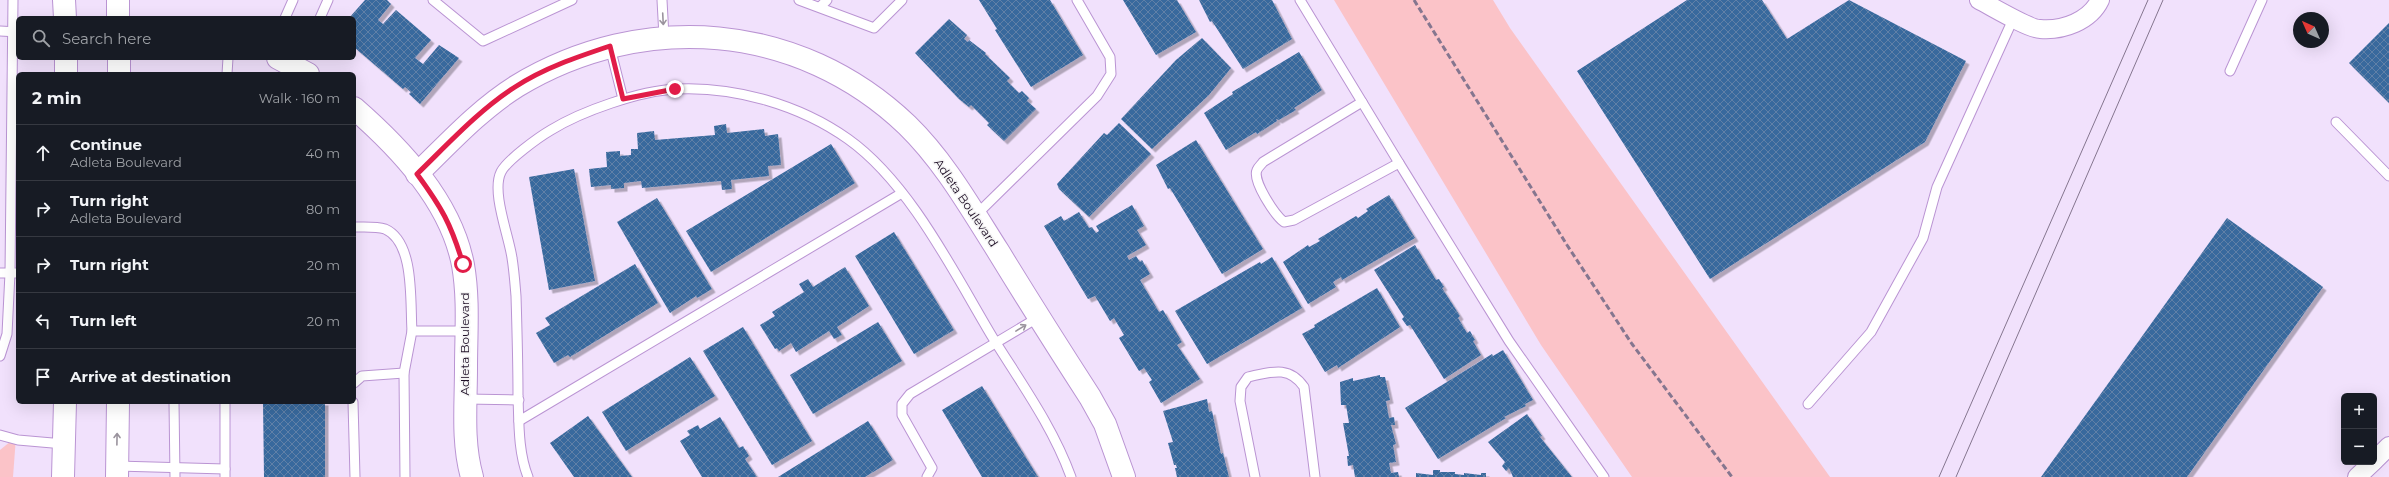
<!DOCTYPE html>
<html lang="en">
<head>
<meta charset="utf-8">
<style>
  :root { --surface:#171b24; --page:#20242c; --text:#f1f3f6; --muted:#9ea1a6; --line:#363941 }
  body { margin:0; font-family:Montserrat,sans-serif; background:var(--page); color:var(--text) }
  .controls { position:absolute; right:12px; bottom:12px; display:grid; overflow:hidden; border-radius:6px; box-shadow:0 4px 16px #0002 }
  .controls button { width:36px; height:36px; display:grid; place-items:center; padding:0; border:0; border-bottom:1px solid var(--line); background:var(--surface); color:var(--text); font:20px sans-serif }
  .compass { position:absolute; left:2293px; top:12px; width:36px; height:36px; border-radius:50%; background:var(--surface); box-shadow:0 4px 16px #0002; rotate:315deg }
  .stop { position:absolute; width:12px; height:12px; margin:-9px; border:3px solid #e11d48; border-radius:50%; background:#fff }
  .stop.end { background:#e11d48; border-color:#fff; box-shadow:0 1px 4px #0008 }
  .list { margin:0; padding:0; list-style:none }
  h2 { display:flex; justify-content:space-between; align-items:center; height:52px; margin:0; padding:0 16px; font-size:17px }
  h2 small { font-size:13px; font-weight:400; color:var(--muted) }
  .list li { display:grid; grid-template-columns:26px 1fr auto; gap:12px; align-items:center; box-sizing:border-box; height:56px; padding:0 16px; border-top:1px solid var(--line) }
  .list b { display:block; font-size:15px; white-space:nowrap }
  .list p { margin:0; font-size:13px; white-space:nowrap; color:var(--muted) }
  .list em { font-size:13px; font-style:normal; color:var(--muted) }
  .icon { flex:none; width:22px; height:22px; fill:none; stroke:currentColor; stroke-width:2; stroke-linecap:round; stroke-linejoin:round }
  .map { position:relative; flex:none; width:2389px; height:477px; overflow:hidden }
  .search { position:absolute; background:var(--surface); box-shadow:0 4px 16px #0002; left:16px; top:16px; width:340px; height:44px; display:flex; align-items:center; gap:10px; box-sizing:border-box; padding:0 14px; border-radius:6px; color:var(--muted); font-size:15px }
  .panel { position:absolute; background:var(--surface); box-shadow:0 4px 16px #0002; left:16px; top:72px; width:340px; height:332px; border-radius:6px }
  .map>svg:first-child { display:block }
</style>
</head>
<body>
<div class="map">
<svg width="2389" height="477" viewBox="0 0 2389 477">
  <defs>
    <pattern id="building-cross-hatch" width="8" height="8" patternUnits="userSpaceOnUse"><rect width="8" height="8" fill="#39699d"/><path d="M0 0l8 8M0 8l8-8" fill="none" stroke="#6080a7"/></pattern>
    <filter id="shadow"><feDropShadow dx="3.5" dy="3.5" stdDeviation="0" flood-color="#0004"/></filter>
  </defs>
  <rect width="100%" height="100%" fill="#f1e1fc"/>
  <!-- green -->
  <g fill="#fbc3c8">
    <path d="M1334,0h159l17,28 320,449h-198l-91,-132z"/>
    <path d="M16,437l-3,40h-13v-27z"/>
  </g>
  <!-- building -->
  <g fill="url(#building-cross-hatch)" filter="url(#shadow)">
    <path d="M365,0h22l4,4 -13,16 5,4 13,-14 35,30 -16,18 8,6 16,-19 20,13 -39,46 -11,-10 2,-2 -6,-5 -2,2 -49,-42v-29h-5z"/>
    <path d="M979,0h71l33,55 -52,32 -36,-57 2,-1z"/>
    <path d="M1123,0h54l19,32 -40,23z"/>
    <path d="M1199,0h73l20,39 -49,30 -31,-48 -2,1z"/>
    <path d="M1687,0h75l25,39 62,-39 117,61 -41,81 -215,137 -133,-208z"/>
    <path d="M949,19l18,16 -3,4 4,3 1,-2 17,13 -1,1 25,24 -3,3 12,12 3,-2 7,7 -2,3 9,8 -32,32 -17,-16 2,-2 -18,-18 -2,2 -10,-8 -44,-46z"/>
    <path d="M2389,23v80l-40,-40z"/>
    <path d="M1202,38l29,30 -22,27 -57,54 -31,-30 55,-59z"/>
    <path d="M1299,52l23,38 -28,18 2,2 -17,10 -3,-1 1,2 -20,13 -1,-2 -30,18 -22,-37 29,-19 -1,-2z"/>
    <path d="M1119,123l32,31 -62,63 -30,-28 -2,-5 47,-51 3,2z"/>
    <path d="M726,124l1,9 37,-4 1,7 13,-2 3,31 -13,1 1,10 -38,4 1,9 -10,1 -1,-9 -79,7 -1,-7 -17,2v5l-13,1v-4l-20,2 -2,-18 18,-2 -1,-15 14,-1v5l11,-1v-6h7l-1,-16 17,-2 1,9 60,-5 -1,-9z"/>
    <path d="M1196,140l67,109 -41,25 -52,-86 -2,1 -12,-24z"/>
    <path d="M831,144l24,39 -144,89 -25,-41z"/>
    <path d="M574,169l21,112 -46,9 -20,-113z"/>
    <path d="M1389,195l26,43 -73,42 -1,-3 -8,5 3,5 -28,17 -25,-42 25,-17 1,2 11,-6 -2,-2 38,-23 2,2 10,-7 -2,-2z"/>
    <path d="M657,198l55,91 -15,9 -1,-2 -26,17 -53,-91z"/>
    <path d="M1132,205l12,21 -7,4 9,15 -19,11 2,4 7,-4 4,6 2,-2 8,14 -10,6 19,32 4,-2 19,32 -5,3 23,34 -39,24 -12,-21 3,-2 -8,-12 -5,3 -20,-33 5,-3 -10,-17 -4,3 -15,-25 -7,3 -44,-73 17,-10 3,5 15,-9 10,16 3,-1 4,6 3,-2 -3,-5z"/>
    <path d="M2227,218l96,69 -136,190h-146z"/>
    <path d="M894,232l60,98 -40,24 -59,-98z"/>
    <path d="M1415,245l21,35 3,-1 5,8 -2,1 18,28 -2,2 9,15 3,-2 5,9 -2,1 8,14 -37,24 -34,-54 -3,1 -5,-7 2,-2 -30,-47z"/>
    <path d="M1272,257l30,51 -95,56 -32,-53 85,-49 1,2z"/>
    <path d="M635,264l23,39 -88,54 -2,-2 -14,8 -18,-30 14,-8 -5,-7z"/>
    <path d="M845,267l24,39 -32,21 5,8 -8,4 -5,-8 -33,21 -5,-9 -12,8 -2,-3 -2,1 -15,-24 15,-9 -3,-4 32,-20 -5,-8 9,-5 5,8z"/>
    <path d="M1377,288l23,39 -62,41 -1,-3 -12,7 -23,-38 13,-7 -1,-2z"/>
    <path d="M878,322l24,39 -89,53 -23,-39z"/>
    <path d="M743,327l69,114 -40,24 -69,-114z"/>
    <path d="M1503,350l30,50 -8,4 1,2 -22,11 2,1 -68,41 -33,-51 87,-54 1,2z"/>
    <path d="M690,357l25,39 -89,55 -24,-39z"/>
    <path d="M1380,375v2h5l5,23 -4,1 3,17 5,-1 1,8h-4l5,19 -3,1 3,17 -7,1 2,10 7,-1 1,5h-44l-2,-12 -5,1 -1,-10h2l-6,-33h6l-3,-18h-5l-1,-23 13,-4v3z"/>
    <path d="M982,386l56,91h-56l-40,-67z"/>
    <path d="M1207,399l2,13 3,-1 9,43 2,-1 6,24h-52l-2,-9h2l-1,-3h-2l-6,-22 5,-1 -10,-31z"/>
    <path d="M263,402h62v75h-61z"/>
    <path d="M1527,414l15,22 -2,1 32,40h-59l-4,-9 -3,3 -4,-5 3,-4 -17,-20z"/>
    <path d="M588,416l44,61h-58l-24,-34z"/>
    <path d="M720,417l19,31 4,-2 6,10 -4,3 12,18h-55l-22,-36 10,-6 -3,-4 11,-6 2,4z"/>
    <path d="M868,421l25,39 -28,17h-87z"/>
    <path d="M1433,470h7v2h15v2l9,1v-2l17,2v-2h5v4h-70v-4l17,2z"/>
  </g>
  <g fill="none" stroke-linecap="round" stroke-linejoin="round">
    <!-- service casing -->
    <g stroke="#ba94d3" stroke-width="11">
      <g id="service">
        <path d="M433,0l50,41 89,-41"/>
        <path d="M662,0l2,37"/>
        <path d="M799,0l75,28 28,-28"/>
        <path d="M1300,0l62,102 -99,60c-1,2 -5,5 -6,8 -5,11 18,45 27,52l10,-2 105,-57 110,178 95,136"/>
        <path d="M820,7l7,-7"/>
        <path d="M285,18l8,-18"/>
        <path d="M320,18l8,-18"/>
        <path d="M0,31l18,1"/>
        <path d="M610,47l13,52"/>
        <path d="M2230,71l32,-71"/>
        <path d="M227,74l1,-16"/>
        <path d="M1362,102l37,61"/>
        <path d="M2336,122l53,54"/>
        <path d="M976,215l121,-119 14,-22 -1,-17 -33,-57"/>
        <path d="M354,227c9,0 22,-1 31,2 30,13 25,73 27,102"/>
        <path d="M0,273h18"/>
        <path d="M0,356l7,-22 3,-61 3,-273"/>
        <path d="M354,383l8,-7 42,-3"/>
        <path d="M466,399l53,1"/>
        <path d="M174,402l1,75"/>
        <path d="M225,402v75"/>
        <path d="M353,402l2,75"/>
        <path d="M1808,404l63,-72 52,-94 14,-51 77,-170"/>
        <path d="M519,421l383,-228"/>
        <path d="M0,435l18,5 46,4"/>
        <path d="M117,466l108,3"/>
        <path d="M405,477l-1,-104 8,-42h54"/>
        <path d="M528,477c-10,-25 -9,-55 -10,-81 0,-34 -1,-67 -2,-100 -1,-12 -2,-26 -4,-38 -3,-22 -21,-66 -11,-86 6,-12 38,-35 50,-42 31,-19 88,-39 125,-41 59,-3 124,16 172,50 62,44 106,134 145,199 28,45 60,89 78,139"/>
        <path d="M927,477l5,-9 -30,-53v-11l8,-10 129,-77"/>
        <path d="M1255,477l-15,-76 1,-14 7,-10c23,-5 41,-12 56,10l11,90"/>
      </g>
    </g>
    <!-- minor casing -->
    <g stroke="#ba94d3" stroke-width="20">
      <g id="minor">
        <path d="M1979,0c12,6 50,29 61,29 23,2 50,-8 60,-29"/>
        <path d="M2374,461l15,-15"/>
        <path d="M2357,477l16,-15"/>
      </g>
    </g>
    <!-- tertiary casing -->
    <g stroke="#ba94d3" stroke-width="24">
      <g id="tertiary">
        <path d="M278,58l30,16"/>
        <path d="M354,108c47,41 97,94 109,157 6,34 3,69 3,103 0,37 -4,74 6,109"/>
        <path d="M417,174c32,-31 63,-65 100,-88 126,-76 282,-64 390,39 37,36 63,82 91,126 30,49 61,98 92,146l15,27 19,53"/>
      </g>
    </g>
    <!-- secondary casing -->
    <g stroke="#ba94d3" stroke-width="24">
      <g id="secondary">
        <path d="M64,0l1,18"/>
        <path d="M118,0v18"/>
        <path d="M66,58v16"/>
        <path d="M119,58v16"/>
        <path d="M63,477l2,-75"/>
        <path d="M117,477l1,-75"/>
      </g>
    </g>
    <!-- service -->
    <use href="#service" stroke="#fff" stroke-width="9"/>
    <!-- minor -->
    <use href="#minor" stroke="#fff" stroke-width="18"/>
    <!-- tertiary -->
    <use href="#tertiary" stroke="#fff" stroke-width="22"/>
    <!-- secondary -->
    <use href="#secondary" stroke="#fff" stroke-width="22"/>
    <!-- tram -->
    <g stroke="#85768f" stroke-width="1">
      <path d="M1939,477l209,-477"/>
      <path d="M1956,477l207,-477"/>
    </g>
    <!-- rail -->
    <path stroke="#85768f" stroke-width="3" stroke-dasharray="6 3" stroke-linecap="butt" d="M1414,0l153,245 65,99 100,133"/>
  </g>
  <!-- one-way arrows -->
  <defs><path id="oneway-shaft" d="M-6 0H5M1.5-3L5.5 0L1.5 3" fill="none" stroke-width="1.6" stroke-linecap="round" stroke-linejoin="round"/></defs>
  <g stroke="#9a939d">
    <use href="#oneway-shaft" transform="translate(663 19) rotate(87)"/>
    <use href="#oneway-shaft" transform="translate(1021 328) rotate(-31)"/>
    <use href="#oneway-shaft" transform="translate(117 439) rotate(-89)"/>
  </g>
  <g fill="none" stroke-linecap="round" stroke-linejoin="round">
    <!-- route -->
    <path stroke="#e11d48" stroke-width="5" d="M463,264c-12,-40 -21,-56 -46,-90 31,-30 62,-64 98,-87 29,-19 62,-30 95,-41l13,53 52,-10"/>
  </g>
  <g text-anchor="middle" stroke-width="3" stroke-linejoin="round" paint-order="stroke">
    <!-- street labels -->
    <g font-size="12" fill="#1e0f26" stroke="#f5f5f5">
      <text transform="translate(966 203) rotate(56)" y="4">Adleta Boulevard</text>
      <text transform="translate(465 344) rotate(-90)" y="4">Adleta Boulevard</text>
    </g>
  </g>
</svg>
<div class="controls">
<button>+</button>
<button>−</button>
</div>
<svg class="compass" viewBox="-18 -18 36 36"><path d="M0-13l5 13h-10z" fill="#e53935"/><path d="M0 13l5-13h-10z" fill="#9ea1a6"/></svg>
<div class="stop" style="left:463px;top:264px"></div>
<div class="stop end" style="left:675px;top:89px"></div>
<div class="search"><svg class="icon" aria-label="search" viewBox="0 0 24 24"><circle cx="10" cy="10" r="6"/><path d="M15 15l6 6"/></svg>Search here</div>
<section class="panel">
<h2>2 min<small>Walk · 160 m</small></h2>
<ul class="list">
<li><svg class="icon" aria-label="ahead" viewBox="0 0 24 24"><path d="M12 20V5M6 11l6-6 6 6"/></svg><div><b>Continue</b><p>Adleta Boulevard</p></div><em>40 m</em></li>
<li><svg class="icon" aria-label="right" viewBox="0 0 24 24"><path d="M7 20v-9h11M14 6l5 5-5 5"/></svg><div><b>Turn right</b><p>Adleta Boulevard</p></div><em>80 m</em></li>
<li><svg class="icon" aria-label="right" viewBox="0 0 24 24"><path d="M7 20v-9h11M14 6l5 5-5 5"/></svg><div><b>Turn right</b></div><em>20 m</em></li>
<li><svg class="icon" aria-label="left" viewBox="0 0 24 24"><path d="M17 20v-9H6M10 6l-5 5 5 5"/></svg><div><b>Turn left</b></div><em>20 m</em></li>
<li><svg class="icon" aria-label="arrive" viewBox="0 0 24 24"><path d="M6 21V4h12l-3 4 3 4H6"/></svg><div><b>Arrive at destination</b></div></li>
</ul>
</section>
</div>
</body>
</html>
